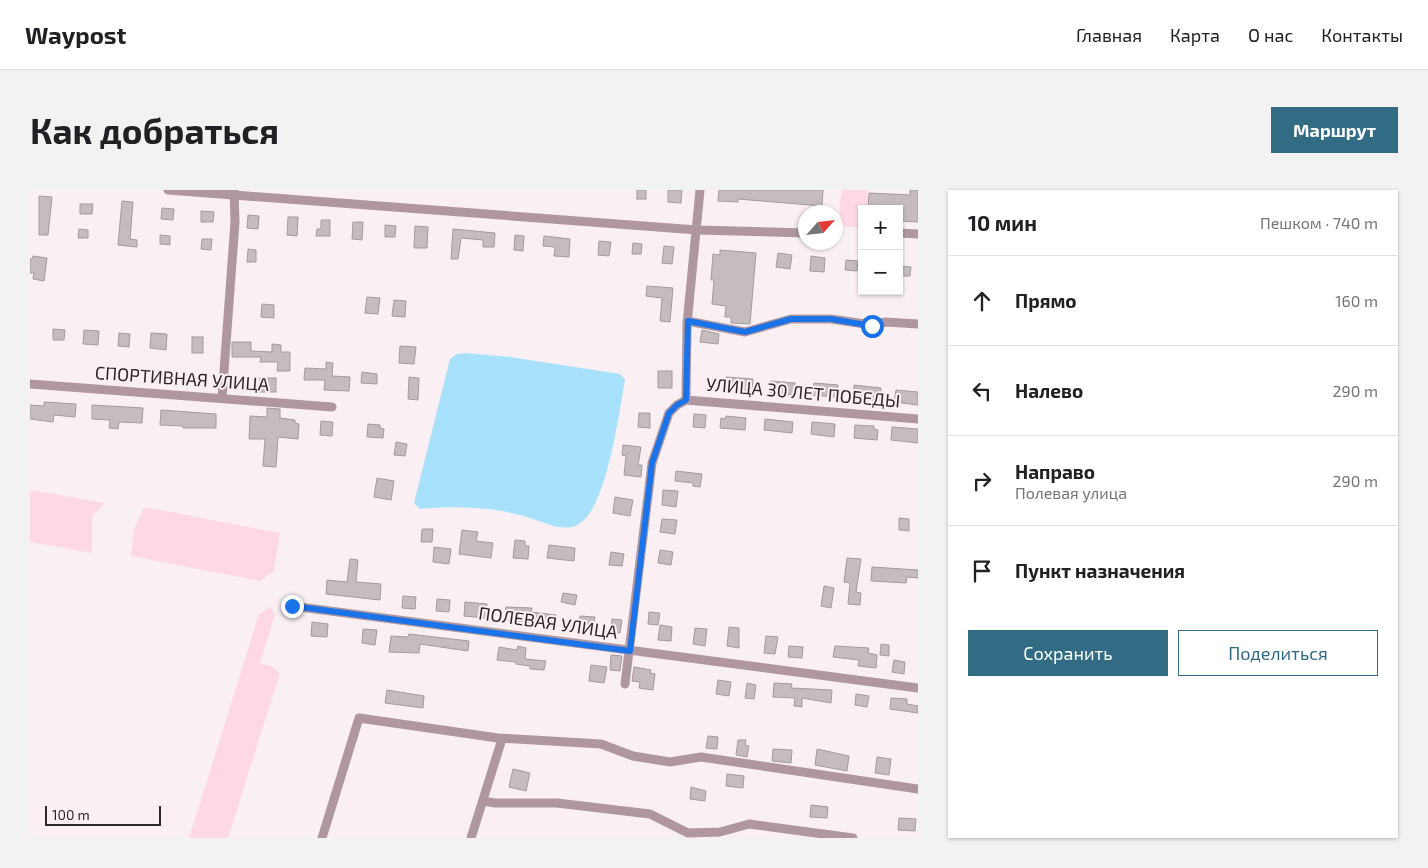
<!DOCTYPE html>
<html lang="ru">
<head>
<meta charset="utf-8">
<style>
  :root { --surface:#fff; --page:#f2f2f2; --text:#202124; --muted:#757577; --line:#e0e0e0; --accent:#316b84 }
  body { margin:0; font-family:"Exo 2",sans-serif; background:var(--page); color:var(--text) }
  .controls { position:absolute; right:15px; top:15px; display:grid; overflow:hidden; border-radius:0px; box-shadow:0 1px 4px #0004 }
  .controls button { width:45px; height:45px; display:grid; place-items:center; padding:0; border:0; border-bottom:1px solid var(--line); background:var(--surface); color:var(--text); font:25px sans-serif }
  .compass { position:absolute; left:768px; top:15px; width:45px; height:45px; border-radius:50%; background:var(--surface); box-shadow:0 1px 4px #0004; rotate:63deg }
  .scale { position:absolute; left:15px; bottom:12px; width:116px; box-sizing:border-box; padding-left:5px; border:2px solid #2d292a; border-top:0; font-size:14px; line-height:18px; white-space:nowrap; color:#2d292a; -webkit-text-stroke:4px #faeff2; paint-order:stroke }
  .stop { position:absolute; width:15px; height:15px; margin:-11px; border:4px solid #1a73e8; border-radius:50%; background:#fff }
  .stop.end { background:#1a73e8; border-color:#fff; box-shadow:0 1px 5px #0008 }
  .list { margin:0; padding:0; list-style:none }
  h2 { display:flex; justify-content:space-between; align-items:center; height:65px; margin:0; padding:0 20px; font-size:21px }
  h2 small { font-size:16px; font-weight:400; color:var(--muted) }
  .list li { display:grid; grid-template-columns:32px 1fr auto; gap:15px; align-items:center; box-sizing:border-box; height:90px; padding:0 20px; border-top:1px solid var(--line) }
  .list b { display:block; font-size:19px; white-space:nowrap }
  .list p { margin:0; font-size:16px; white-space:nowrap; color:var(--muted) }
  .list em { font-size:16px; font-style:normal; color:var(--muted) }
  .actions { display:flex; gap:10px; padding:15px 20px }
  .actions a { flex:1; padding:11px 0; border:1px solid var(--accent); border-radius:0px; text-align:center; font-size:18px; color:var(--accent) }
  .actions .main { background:var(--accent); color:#fff }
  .icon { flex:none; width:28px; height:28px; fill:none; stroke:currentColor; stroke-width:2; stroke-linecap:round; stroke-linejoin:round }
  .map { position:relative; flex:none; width:888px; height:648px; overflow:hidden; border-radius:0px }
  header { display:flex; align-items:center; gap:30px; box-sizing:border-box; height:70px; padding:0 25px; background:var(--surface); border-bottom:1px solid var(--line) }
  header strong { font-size:24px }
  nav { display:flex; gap:28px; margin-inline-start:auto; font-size:18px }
  .intro { display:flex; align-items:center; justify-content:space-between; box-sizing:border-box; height:120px; padding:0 30px }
  h1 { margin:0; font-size:35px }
  .button { padding:12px 22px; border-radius:0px; background:var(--accent); color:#fff; font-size:18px; font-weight:700 }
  main { display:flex; gap:30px; padding:0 30px }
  aside { flex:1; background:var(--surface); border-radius:0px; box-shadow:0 1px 4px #0004 }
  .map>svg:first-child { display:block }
</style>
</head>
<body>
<header>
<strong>Waypost</strong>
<nav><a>Главная</a><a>Карта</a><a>О нас</a><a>Контакты</a></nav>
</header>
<div class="intro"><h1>Как добраться</h1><a class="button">Маршрут</a></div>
<main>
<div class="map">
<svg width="888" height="648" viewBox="0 0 888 648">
  <rect width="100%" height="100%" fill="#faeff2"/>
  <!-- green -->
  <g fill="#fed8e4">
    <path d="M812,0h26l-1,19h-5v18h-16c-10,-10 -6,-24 -4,-37z"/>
    <path d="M0,300l75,13 -13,13v37l-62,-11z"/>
    <path d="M114,317l136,26 -6,38 -14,10 -129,-25 3,-26z"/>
    <path d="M240,417l5,7 -15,49 13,4 7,6 -52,165h-39l70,-224z"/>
  </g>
  <!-- water -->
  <path fill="#a8e1fb" d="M435,163l45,4 110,17 5,6c-6,31 -18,131 -48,145 -13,7 -31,-2 -44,-6 -35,-12 -77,-14 -113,-10l-6,-6 36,-144 7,-5z"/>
  <!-- building -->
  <g fill="#c5bcbe" stroke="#a49b9e">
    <rect x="607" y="0" width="9" height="9"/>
    <path d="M638,0h14l-1,13 -13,-1z"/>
    <path d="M689,0h104l-1,16 -84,-7v3l-20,-1z"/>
    <path d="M880,0h8v32l-19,-1v-12h-31l1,-16 41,2z"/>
    <path d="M9,6l13,1 -4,38h-9z"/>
    <path d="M92,11l11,1 -3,37 7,1v7l-19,-2z"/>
    <path d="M50,14h13l-1,10h-12z"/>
    <path d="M132,18l12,1 -1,11 -12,-1z"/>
    <path d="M171,21l13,1 -1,10h-12z"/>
    <path d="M218,25l11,1 -1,13 -11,-1z"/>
    <path d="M258,27h10l-1,19 -10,-1z"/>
    <path d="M291,30h9v16h-14l1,-7h4z"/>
    <path d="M323,32h10l-1,18 -10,-1z"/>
    <path d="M355,35l11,1 -1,11h-10z"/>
    <path d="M385,36l13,1 -1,21h-13z"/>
    <path d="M49,39l9,1v8h-10z"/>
    <path d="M423,39l42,4 -1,14h-11v-7l-22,-2 -3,21h-7z"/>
    <path d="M130,45l10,1v9l-10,-1z"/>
    <path d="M485,45l9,1 -1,15 -9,-1z"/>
    <path d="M514,46l26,3 -1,18 -15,-1 1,-9 -12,-1z"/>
    <path d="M172,49h10l-1,11 -10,-1z"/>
    <path d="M569,51l12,1 -2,14 -11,-1z"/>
    <path d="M603,53l9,1 -1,10h-9z"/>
    <path d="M634,56l10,1 -2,17 -10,-1z"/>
    <path d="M218,59l8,1v12h-9z"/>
    <path d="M690,60l36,3 -6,71 -19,-1v-6h-6l1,-11 -14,-2 2,-24h-3l2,-26 7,1z"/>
    <path d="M748,63l14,2 -2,14 -14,-2z"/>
    <path d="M3,66l14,2 -3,23 -11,-2 1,-6h-4v-14h2z"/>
    <path d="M781,66l14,2 -1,14 -14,-1z"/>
    <path d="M816,70l12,1 -1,10 -12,-1z"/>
    <path d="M869,76l12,1 -1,9h-11z"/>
    <path d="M617,96l26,2 -3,34 -10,-1 2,-23 -16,-2z"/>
    <path d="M337,107l13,1 -2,16 -13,-1z"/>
    <path d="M364,110l12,1 -1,16 -13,-1z"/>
    <path d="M232,114l12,1v13l-13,-1z"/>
    <path d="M23,139l12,1 -1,10h-11z"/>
    <path d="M54,140l15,1 -1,14 -15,-1z"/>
    <path d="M672,140l17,4 -1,10 -18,-2z"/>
    <path d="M89,143l11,1 -1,13 -11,-1z"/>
    <path d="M121,143l16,1 -1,16 -16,-2z"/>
    <rect x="162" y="147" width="11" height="16"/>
    <path d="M202,152h19v9l21,1v-8l9,1v7h9v19h-13l1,-9h-18l1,-5h-29z"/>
    <path d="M370,156l16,1 -2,17 -15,-1z"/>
    <path d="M296,172l7,1 -1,13 18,1 -1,14 -25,-1 1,-10h-21l1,-12 21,1z"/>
    <rect x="628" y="181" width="14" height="17"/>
    <path d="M332,182l15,2v10l-16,-1z"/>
    <path d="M379,187l10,1 -1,22 -10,-1z"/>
    <path d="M696,187l27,2 -1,12 -27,-2z"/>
    <rect x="230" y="188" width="16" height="14"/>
    <path d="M741,191l24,2 -1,12 -24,-2z"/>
    <path d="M784,193l24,2 -1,12 -25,-2z"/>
    <path d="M824,195l27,3 -1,13 -27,-3z"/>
    <path d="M866,200l22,2v13l-24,-3z"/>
    <path d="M14,212l32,2 -1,13 -21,-2 -1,7 -23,-3v-14l14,1z"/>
    <path d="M62,215l51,3 -1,15 -23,-1 -1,7 -9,-1 1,-8 -18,-1z"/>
    <path d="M237,218l13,1v9l15,2v3l4,1 -1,15 -20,-2 -2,30 -13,-1 2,-27h-16l1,-23 17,1z"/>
    <path d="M131,220l55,4v14h-33v-2l-23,-1z"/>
    <path d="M609,223h11v15l-12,-1z"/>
    <path d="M664,224l12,1 -1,13 -12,-1z"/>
    <path d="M696,226l20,2 -1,12 -25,-2 1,-10 4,1z"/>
    <path d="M735,229l28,3 -1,11 -28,-3z"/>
    <path d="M291,231l12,1 -1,14 -12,-1z"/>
    <path d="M782,232l23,2 -1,13 -23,-3z"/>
    <path d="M338,234l12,1v3l4,1 -1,9 -16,-1z"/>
    <path d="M825,235l19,1v3l4,1 -1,10 -23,-2z"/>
    <path d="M862,237l26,2v14l-27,-3z"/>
    <path d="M366,252l11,2 -2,12 -11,-1z"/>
    <path d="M593,255l18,2 -3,18h4l-1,12 -17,-2 2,-19 -4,-1z"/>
    <path d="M646,281l26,3 -2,13 -7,-1v-3l-18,-2z"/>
    <path d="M347,288l17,3 -3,19 -17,-3z"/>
    <path d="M633,300l15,1 -2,16 -14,-2z"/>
    <path d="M585,307l18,3 -3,16 -17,-3z"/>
    <path d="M869,328l10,1v12l-10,-1z"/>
    <path d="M632,329l15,1 -2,14 -15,-2z"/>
    <path d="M392,339h11l-1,13h-11z"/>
    <path d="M432,340l16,2 -2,9 17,2 -2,15 -32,-4z"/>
    <path d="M485,350l10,1v5h4l-1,13 -15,-1z"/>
    <path d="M519,355l26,3 -1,13 -27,-3z"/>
    <path d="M404,357l17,2 -2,15 -16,-2z"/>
    <path d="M630,360l13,2 -2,13 -13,-2z"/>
    <path d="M581,362l13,2 -2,12 -13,-1z"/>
    <path d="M817,368l14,1 -5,33 5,1 -1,12 -12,-1 2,-21 -6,-1z"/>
    <path d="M320,369l8,1 -2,22 25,2 -1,16 -54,-6 1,-14 20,2z"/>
    <path d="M842,377l46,3v8l-11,-1 -1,6 -35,-2z"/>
    <path d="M794,396l10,2 -3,20 -10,-2z"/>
    <path d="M533,403l14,2 -2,10 -14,-3z"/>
    <path d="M373,406l13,1 -1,12 -13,-1z"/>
    <path d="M407,409l13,1 -1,12 -13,-1z"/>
    <path d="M435,412l22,2 -1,14 -22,-2z"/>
    <path d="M476,417l26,1 -1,4 25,3 -1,12 -51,-8z"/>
    <path d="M619,422l11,1 -2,12 -10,-1z"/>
    <path d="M550,426l15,1 -2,13 -14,-1z"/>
    <path d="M582,429l10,1 -2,13 -10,-1z"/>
    <path d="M282,432l16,2 -1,13 -16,-1z"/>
    <path d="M630,435l12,2 -1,14 -13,-1z"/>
    <path d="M699,437l10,1v20l-12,-2z"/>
    <path d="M665,438l12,1 -2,17 -12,-2z"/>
    <path d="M333,439l14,1 -2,15 -13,-2z"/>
    <path d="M379,444l60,7 -1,10 -48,-7 -1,9 -30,-1 2,-16 17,1z"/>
    <path d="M736,446l12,1 -3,17 -11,-1z"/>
    <path d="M851,454l8,1v11l-9,-1z"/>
    <path d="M488,456l8,2 -1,11 21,2 -2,9 -14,-1v-3l-14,-2v-2l-19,-2 2,-13 18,3z"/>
    <path d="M759,456l14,1 -1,11 -14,-1z"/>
    <path d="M805,456l34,2 -1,5 9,2 -1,13 -18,-2 1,-6 -26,-3z"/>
    <path d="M581,465l11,1 -2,15 -10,-1z"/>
    <path d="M864,470l11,2 -1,12 -12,-2z"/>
    <path d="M561,475l16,2 -3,16 -15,-2z"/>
    <path d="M604,477l17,3 -1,3 5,1 -2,16 -14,-2 1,-6 -8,-1z"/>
    <path d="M688,490l13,2 -2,14 -13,-2z"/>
    <path d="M717,493l9,2 -2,14 -9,-1z"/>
    <path d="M744,493l18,1 -1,4 41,2 -1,13 -29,-5v9l-8,-1 1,-8 -22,-1z"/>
    <path d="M357,500l37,6 -1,12 -38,-5z"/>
    <path d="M826,504l13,2 -2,11 -12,-2z"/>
    <path d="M861,508l16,1v5l11,2v7l-28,-4z"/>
    <path d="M678,546l10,1 -1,12 -11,-1z"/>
    <path d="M708,550h8l-1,5 4,1 -2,11 -11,-2z"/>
    <path d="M743,559l19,1 -1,13 -19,-2z"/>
    <path d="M787,559l32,7 -2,15 -32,-6z"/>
    <path d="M847,567l14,2 -2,16 -14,-2z"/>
    <path d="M483,579l17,4 -4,18 -17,-4z"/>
    <path d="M697,584l17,2 -1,12 -17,-2z"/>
    <path d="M661,597l15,4 -1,10 -15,-2z"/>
    <path d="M781,615l17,2 -1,11 -17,-1z"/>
    <path d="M869,628l17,1 -1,12 -17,-1z"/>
  </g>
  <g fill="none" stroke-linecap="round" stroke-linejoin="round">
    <!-- minor -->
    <g stroke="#b0979f" stroke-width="9">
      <path d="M138,0l529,40 109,3"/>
      <path d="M869,43l19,1"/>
      <path d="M657,131l58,11 46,-13h40l41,6 14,-3 32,2"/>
      <path d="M0,194l302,23"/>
      <path d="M192,208l13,-176 -1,-32"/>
      <path d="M656,210l1,-76 13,-134"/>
      <path d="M262,416l626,82"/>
      <path d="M595,494l27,-221 17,-50 8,-8 9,-5 232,19"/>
      <path d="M453,611l12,2h62l93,11 38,19 32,-1 29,-8 104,14"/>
      <path d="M292,648l37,-120 139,20 103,6 32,12 37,6 31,-5 217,32"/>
      <path d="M441,648l31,-99"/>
    </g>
  </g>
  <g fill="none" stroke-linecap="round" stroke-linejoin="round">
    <!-- route -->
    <path stroke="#1a73e8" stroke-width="6" d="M262,416l338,45 22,-188 17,-50 8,-8 9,-5 2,-79 57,11 46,-13h40l41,7"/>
  </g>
  <g text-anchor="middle" stroke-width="4" stroke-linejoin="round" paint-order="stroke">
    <!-- street labels -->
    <g font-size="18" fill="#2d292a" stroke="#faeff2">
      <text transform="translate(152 189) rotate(4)" y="6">СПОРТИВНАЯ УЛИЦА</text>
      <text transform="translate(773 203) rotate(5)" y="6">УЛИЦА 30 ЛЕТ ПОБЕДЫ</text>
      <text transform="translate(518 433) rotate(8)" y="6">ПОЛЕВАЯ УЛИЦА</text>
    </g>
  </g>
</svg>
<div class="controls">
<button>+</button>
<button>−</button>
</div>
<svg class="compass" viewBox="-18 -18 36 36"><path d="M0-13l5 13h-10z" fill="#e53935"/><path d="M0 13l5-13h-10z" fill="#757577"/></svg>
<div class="scale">100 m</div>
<div class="stop" style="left:842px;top:136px"></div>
<div class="stop end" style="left:262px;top:416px"></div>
</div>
<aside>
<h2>10 мин<small>Пешком · 740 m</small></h2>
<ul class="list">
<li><svg class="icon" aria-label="ahead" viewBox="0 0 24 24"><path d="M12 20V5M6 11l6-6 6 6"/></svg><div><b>Прямо</b></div><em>160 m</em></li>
<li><svg class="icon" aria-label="left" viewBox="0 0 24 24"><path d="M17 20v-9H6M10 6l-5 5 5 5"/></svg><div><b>Налево</b></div><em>290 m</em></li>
<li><svg class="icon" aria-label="right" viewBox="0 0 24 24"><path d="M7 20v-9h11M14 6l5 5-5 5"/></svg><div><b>Направо</b><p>Полевая улица</p></div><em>290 m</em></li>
<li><svg class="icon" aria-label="arrive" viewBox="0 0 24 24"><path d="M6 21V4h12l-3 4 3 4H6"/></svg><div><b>Пункт назначения</b></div></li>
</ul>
<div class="actions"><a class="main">Сохранить</a><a>Поделиться</a></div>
</aside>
</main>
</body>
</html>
